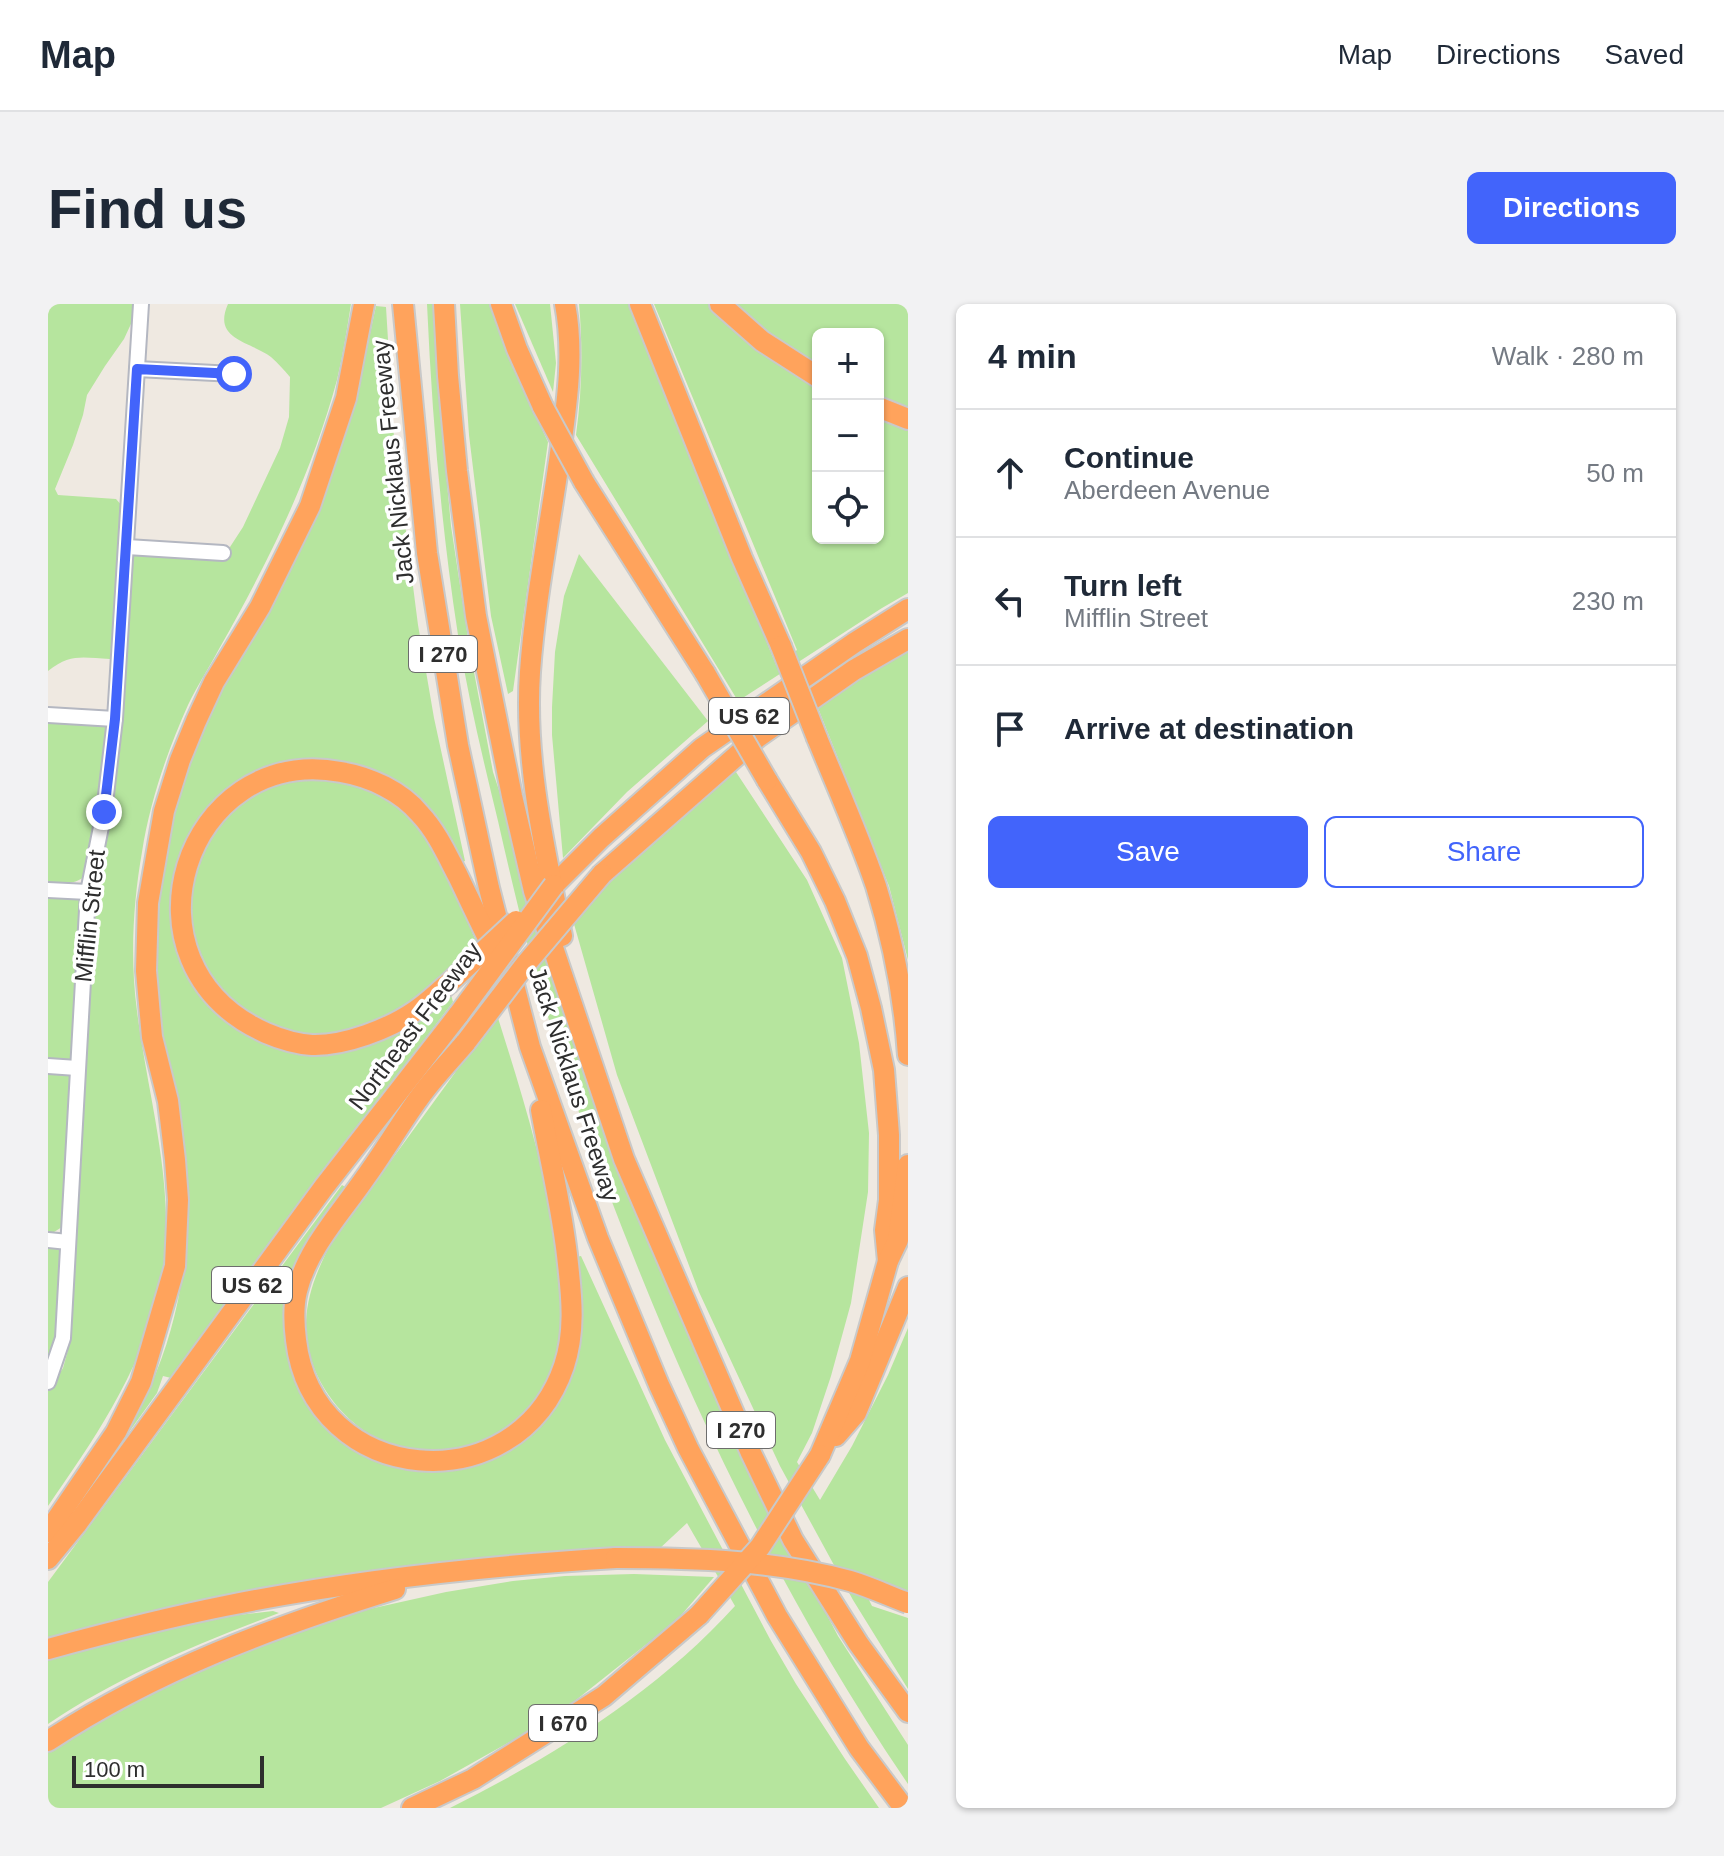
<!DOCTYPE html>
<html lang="en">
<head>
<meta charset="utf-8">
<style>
  :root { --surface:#fff; --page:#f2f2f3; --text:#1f2937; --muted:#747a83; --line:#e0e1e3; --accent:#4264fb }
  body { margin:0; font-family:Helvetica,sans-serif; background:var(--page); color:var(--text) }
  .controls { position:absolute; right:24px; top:24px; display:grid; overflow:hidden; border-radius:12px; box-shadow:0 2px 6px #0004 }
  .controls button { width:72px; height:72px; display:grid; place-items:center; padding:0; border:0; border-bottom:2px solid var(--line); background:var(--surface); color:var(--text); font:40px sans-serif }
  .scale { position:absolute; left:24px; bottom:20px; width:192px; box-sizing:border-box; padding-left:8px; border:4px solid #2e2e2e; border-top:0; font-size:22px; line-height:28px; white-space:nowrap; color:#2e2e2e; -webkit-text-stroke:6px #fff; paint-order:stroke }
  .stop { position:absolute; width:24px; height:24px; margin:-18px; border:6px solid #4264fb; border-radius:50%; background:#fff }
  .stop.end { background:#4264fb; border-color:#fff; box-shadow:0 2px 8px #0008 }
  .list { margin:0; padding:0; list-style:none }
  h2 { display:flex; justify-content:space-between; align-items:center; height:104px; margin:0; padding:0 32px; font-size:34px }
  h2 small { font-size:26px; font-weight:400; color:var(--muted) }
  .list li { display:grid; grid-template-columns:52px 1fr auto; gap:24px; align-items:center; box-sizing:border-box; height:128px; padding:0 32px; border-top:2px solid var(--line) }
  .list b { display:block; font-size:30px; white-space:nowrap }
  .list p { margin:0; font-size:26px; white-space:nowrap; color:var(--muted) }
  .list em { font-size:26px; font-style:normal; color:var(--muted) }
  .actions { display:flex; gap:16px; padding:24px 32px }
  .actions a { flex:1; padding:18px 0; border:2px solid var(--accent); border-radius:12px; text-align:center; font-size:28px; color:var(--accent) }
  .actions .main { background:var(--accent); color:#fff }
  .icon { flex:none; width:44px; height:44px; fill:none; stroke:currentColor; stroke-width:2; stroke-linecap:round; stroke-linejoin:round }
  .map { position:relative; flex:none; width:860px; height:1504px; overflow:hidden; border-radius:12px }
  header { display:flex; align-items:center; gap:48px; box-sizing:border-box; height:112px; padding:0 40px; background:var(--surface); border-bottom:2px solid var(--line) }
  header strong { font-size:38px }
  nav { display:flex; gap:44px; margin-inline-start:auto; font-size:28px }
  .intro { display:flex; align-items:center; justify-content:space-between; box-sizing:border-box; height:192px; padding:0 48px }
  h1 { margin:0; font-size:56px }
  .button { padding:20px 36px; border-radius:12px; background:var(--accent); color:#fff; font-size:28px; font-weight:700 }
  main { display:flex; gap:48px; padding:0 48px }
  aside { flex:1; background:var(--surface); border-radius:12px; box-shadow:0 2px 6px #0004 }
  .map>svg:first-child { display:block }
</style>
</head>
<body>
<header>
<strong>Map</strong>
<nav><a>Map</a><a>Directions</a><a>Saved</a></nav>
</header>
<div class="intro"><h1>Find us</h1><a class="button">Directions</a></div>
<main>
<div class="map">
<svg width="860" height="1504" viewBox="0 0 860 1504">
  <rect width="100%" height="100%" fill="#efe9e1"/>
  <!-- green -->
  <g fill="#b6e59e">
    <path d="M0,0h88v9l-12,26 -19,27 -18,29 -4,20 -10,30 -18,44 3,6 58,4 7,8 -13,152c-27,-1 -39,-6 -62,12z"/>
    <path d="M180,0h123c-4,25 -8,51 -14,76 -15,55 -36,109 -61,161 -18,37 -37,73 -57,108 -10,19 -22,37 -31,56 -21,47 -38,96 -46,147 -9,51 -12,107 -5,159 12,95 44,191 21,286 -20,79 -65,144 -110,209v-115l15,-23 5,-18 24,-426 4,-52 20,-94 4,-28 12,-196 87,4 11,-11 13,-20 37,-79 9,-31 1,-40c-6,-7 -12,-14 -19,-20 -21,-16 -59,-17 -43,-53z"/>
    <path d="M379,0h6l7,103 11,119 19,125 23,121 146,445 52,125 51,113 96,181 70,109v39c-111,-163 -201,-342 -274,-526 -31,-78 -61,-157 -85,-238 -20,-65 -36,-133 -51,-199 -15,-62 -30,-124 -40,-186 -17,-110 -26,-220 -31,-331z"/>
    <path d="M412,0h29l28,72 31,66 -35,249 -5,3 -17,-78 -22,-181z"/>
    <path d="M467,0h35l6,59 -3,29z"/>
    <path d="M531,0h51l146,361 21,-15 -143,-346h57l107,80v154h60v-124l30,12v167l-26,15 -144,93 -162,-266c6,-44 7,-87 3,-131z"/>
    <path d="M688,0h172v104l-30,-12v-62h-60v32l-57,-39z"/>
    <path d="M328,2l10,1 8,131 24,187 16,93 31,143 -5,2 -19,-35 -103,-65 -24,-1 -21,2 -48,18 -68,96 24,112 115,61 134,-60 3,11 -130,171 -152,205 -8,-2 -6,17 -28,39 -2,-3c7,-14 16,-28 23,-42 30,-66 41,-141 37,-213 -3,-42 -15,-83 -22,-125 -11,-62 -9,-125 -1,-187 7,-49 27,-118 51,-161 24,-44 54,-86 75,-131 24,-52 46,-104 62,-158 10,-35 16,-71 24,-106z"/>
    <path d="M531,250l129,167 -81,71 -64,66 -11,-123v-28l3,-55 9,-56z"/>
    <path d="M860,342v314l-19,-74 -73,-183z"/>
    <path d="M0,417l56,4c14,21 -14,123 -20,152 -11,8 -23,7 -36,6z"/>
    <path d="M686,465l73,111 35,78 17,85 10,90 -1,59 -17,111 -20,73 -19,57 -15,29 23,38 32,-54 36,-71 20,-47v265l-50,-15 14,28 36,12v71l-55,-89 -73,-134 -81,-174 -82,-217 -43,-151 39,-46z"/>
    <path d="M262,474c15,1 34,1 49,5 67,20 93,103 118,160l-62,58 -46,25 -50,11 -28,-5 -26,-10 -19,-11 -19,-17 -15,-16 -15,-33 -7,-25 5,-51 8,-22 19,-27 18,-17 20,-12 25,-10z"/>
    <path d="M0,589l29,4 5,8 -20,322 -8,5h-6z"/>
    <path d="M450,714c24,76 47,150 59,229 5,33 10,69 3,103 -6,34 -29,63 -58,81 -25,15 -52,23 -81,21 -62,-5 -117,-67 -115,-129 1,-30 12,-54 25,-80l126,-173z"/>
    <path d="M294,881l5,3 -54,97 30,132 107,52 26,-1 31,-8 28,-15 30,-27 14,-21 10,-22 7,-118 5,-1 84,184 106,201 25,43 49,75 34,49h-429c104,-52 206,-115 285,-202l-48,-83 -29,27 -440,48 -170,40v-56z"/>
    <path d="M0,939l10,4 4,7 -5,83 -9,31z"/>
    <path d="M586,1270l80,3 -37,43 -106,84 -40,26 -91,51 -59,27h-333v-58l62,-38 114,-55 123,-43 99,-22 67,-11 52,-5z"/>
    <path d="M225,1307l6,2c-80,30 -160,63 -231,111v-67l166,-41 6,1z"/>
  </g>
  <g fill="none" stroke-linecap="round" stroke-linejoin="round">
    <!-- minor casing -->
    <g stroke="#b4b7c1" stroke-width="18">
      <g id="minor">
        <path d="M89,65l97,5"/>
        <path d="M79,243l96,6"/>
        <path d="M0,411l67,4"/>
        <path d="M0,586l40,2"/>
        <path d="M0,762l29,2"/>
        <path d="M0,936l20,2"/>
        <path d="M0,1078l15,-44 25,-446 16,-80 11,-93 26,-415"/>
      </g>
    </g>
    <!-- highway casing -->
    <g stroke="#c9c9c9" stroke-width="24">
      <g id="highway">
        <path d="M355,0l24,249 31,192 31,143 41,159 68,191 61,147 29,63 89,168 82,132 45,60"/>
        <path d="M396,0l4,72 9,95 19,145 36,180 22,95 90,268 127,294 42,87 65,103 50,69"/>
        <path d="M453,0l16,45 26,58"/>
        <path d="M592,0l102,254 39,88"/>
        <path d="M672,0l42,37 56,36"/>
        <path d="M830,103l30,12"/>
        <path d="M536,178l121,191"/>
        <path d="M769,434c20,49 42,98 59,148 17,55 28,112 32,169"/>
        <path d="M719,476l44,72 24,49 22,55 14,52 13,62 5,65v65l-4,30 3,31"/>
        <path d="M554,570l156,-137 96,-67 54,-31"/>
        <path d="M506,581l47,-47 101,-90 152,-105 54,-34"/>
        <path d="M514,632c-17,-86 -38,-175 -32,-264 5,-71 19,-141 29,-211 7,-52 16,-105 6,-157"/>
        <path d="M400,680c-11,9 -21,19 -33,27 -26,18 -71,35 -103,34 -15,-1 -32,-6 -46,-12 -154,-69 -81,-290 75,-261 29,5 60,19 79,42 17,18 27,41 38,62 13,27 26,55 40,82"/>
        <path d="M418,738c-16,19 -33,36 -47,56 -19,26 -35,54 -54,80 -24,35 -58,71 -68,113 -4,16 -3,33 -1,49 17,147 221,165 268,26 11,-33 8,-67 4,-102 -5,-52 -18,-103 -27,-154"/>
        <path d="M788,1132l20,-23 52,-126"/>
        <path d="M772,1151l40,-94 28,-100 10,-21 10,-75"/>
        <path d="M0,1228l68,-100 25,-50 34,-116 3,-66 -3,-40 -7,-59 -16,-64 -6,-66 2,-68 16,-92 16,-51 16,-39 18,-39 46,-75 50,-101 36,-108 18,-94"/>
        <path d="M0,1255l28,-34 248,-338 135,-173"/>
        <path d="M0,1345c59,-16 117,-31 177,-43 128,-26 260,-40 391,-48"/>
        <path d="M0,1437c108,-71 225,-114 347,-152"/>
        <path d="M364,1504l61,-29 131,-83 95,-81"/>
      </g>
    </g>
    <!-- minor -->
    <use href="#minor" stroke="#fff" stroke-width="14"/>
    <!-- highway -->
    <use href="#highway" stroke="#ffa35c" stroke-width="20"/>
    <!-- highway-bridge casing -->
    <g stroke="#c9c9c9" stroke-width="24" stroke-linecap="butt">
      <g id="highway-bridge">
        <path d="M495,103l41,75"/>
        <path d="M733,342l36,92"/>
        <path d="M657,369l62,107"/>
        <path d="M400,680l68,-63"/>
        <path d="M411,710l95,-129"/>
        <path d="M418,738l59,-77 77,-91"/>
        <path d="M568,1254c78,0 158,2 234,23 20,6 39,15 58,22"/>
        <path d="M651,1311l61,-68 60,-92"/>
      </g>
    </g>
    <!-- highway-bridge -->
    <use href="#highway-bridge" stroke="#ffa35c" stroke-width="20"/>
  </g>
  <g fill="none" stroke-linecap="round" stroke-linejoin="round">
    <!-- route -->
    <path stroke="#4264fb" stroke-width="10" d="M56,508l11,-93 22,-350 97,5"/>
  </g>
  <g text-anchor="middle" stroke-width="7" stroke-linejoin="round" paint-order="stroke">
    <!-- shield labels -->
    <g fill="#fff" stroke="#6d6d6d" stroke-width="2">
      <rect x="361" y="332" width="68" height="36" rx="6"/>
      <rect x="661" y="394" width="80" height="36" rx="6"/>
      <rect x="164" y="963" width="80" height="36" rx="6"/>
      <rect x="659" y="1108" width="68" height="36" rx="6"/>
      <rect x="481" y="1401" width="68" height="36" rx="6"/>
    </g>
    <g font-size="22" font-weight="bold" fill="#2e2e2e">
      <text x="395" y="358">I 270</text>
      <text x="701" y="420">US 62</text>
      <text x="204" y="989">US 62</text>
      <text x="693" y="1134">I 270</text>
      <text x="515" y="1427">I 670</text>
    </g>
    <!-- street labels -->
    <g font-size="24" fill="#2e2e2e" stroke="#fff">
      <text transform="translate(345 158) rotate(-96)" y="8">Jack Nicklaus Freeway</text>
      <text transform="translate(42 612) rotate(-84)" y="8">Mifflin Street</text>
      <text transform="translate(367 722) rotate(-53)" y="8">Northeast Freeway</text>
      <text transform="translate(526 780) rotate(72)" y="8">Jack Nicklaus Freeway</text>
    </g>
  </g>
</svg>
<div class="controls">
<button>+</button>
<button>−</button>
<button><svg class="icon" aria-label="locate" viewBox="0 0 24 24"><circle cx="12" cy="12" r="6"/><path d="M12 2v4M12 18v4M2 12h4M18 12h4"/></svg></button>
</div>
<div class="scale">100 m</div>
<div class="stop" style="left:186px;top:70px"></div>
<div class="stop end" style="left:56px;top:508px"></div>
</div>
<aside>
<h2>4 min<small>Walk · 280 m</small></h2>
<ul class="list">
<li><svg class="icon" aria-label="ahead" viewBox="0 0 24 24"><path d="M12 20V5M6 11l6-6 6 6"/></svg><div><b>Continue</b><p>Aberdeen Avenue</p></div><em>50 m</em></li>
<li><svg class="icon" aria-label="left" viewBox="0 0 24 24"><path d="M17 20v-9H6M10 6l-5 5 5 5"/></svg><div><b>Turn left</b><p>Mifflin Street</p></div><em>230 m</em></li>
<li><svg class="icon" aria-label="arrive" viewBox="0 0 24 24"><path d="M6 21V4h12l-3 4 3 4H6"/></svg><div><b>Arrive at destination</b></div></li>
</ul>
<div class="actions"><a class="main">Save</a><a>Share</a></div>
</aside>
</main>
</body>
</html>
